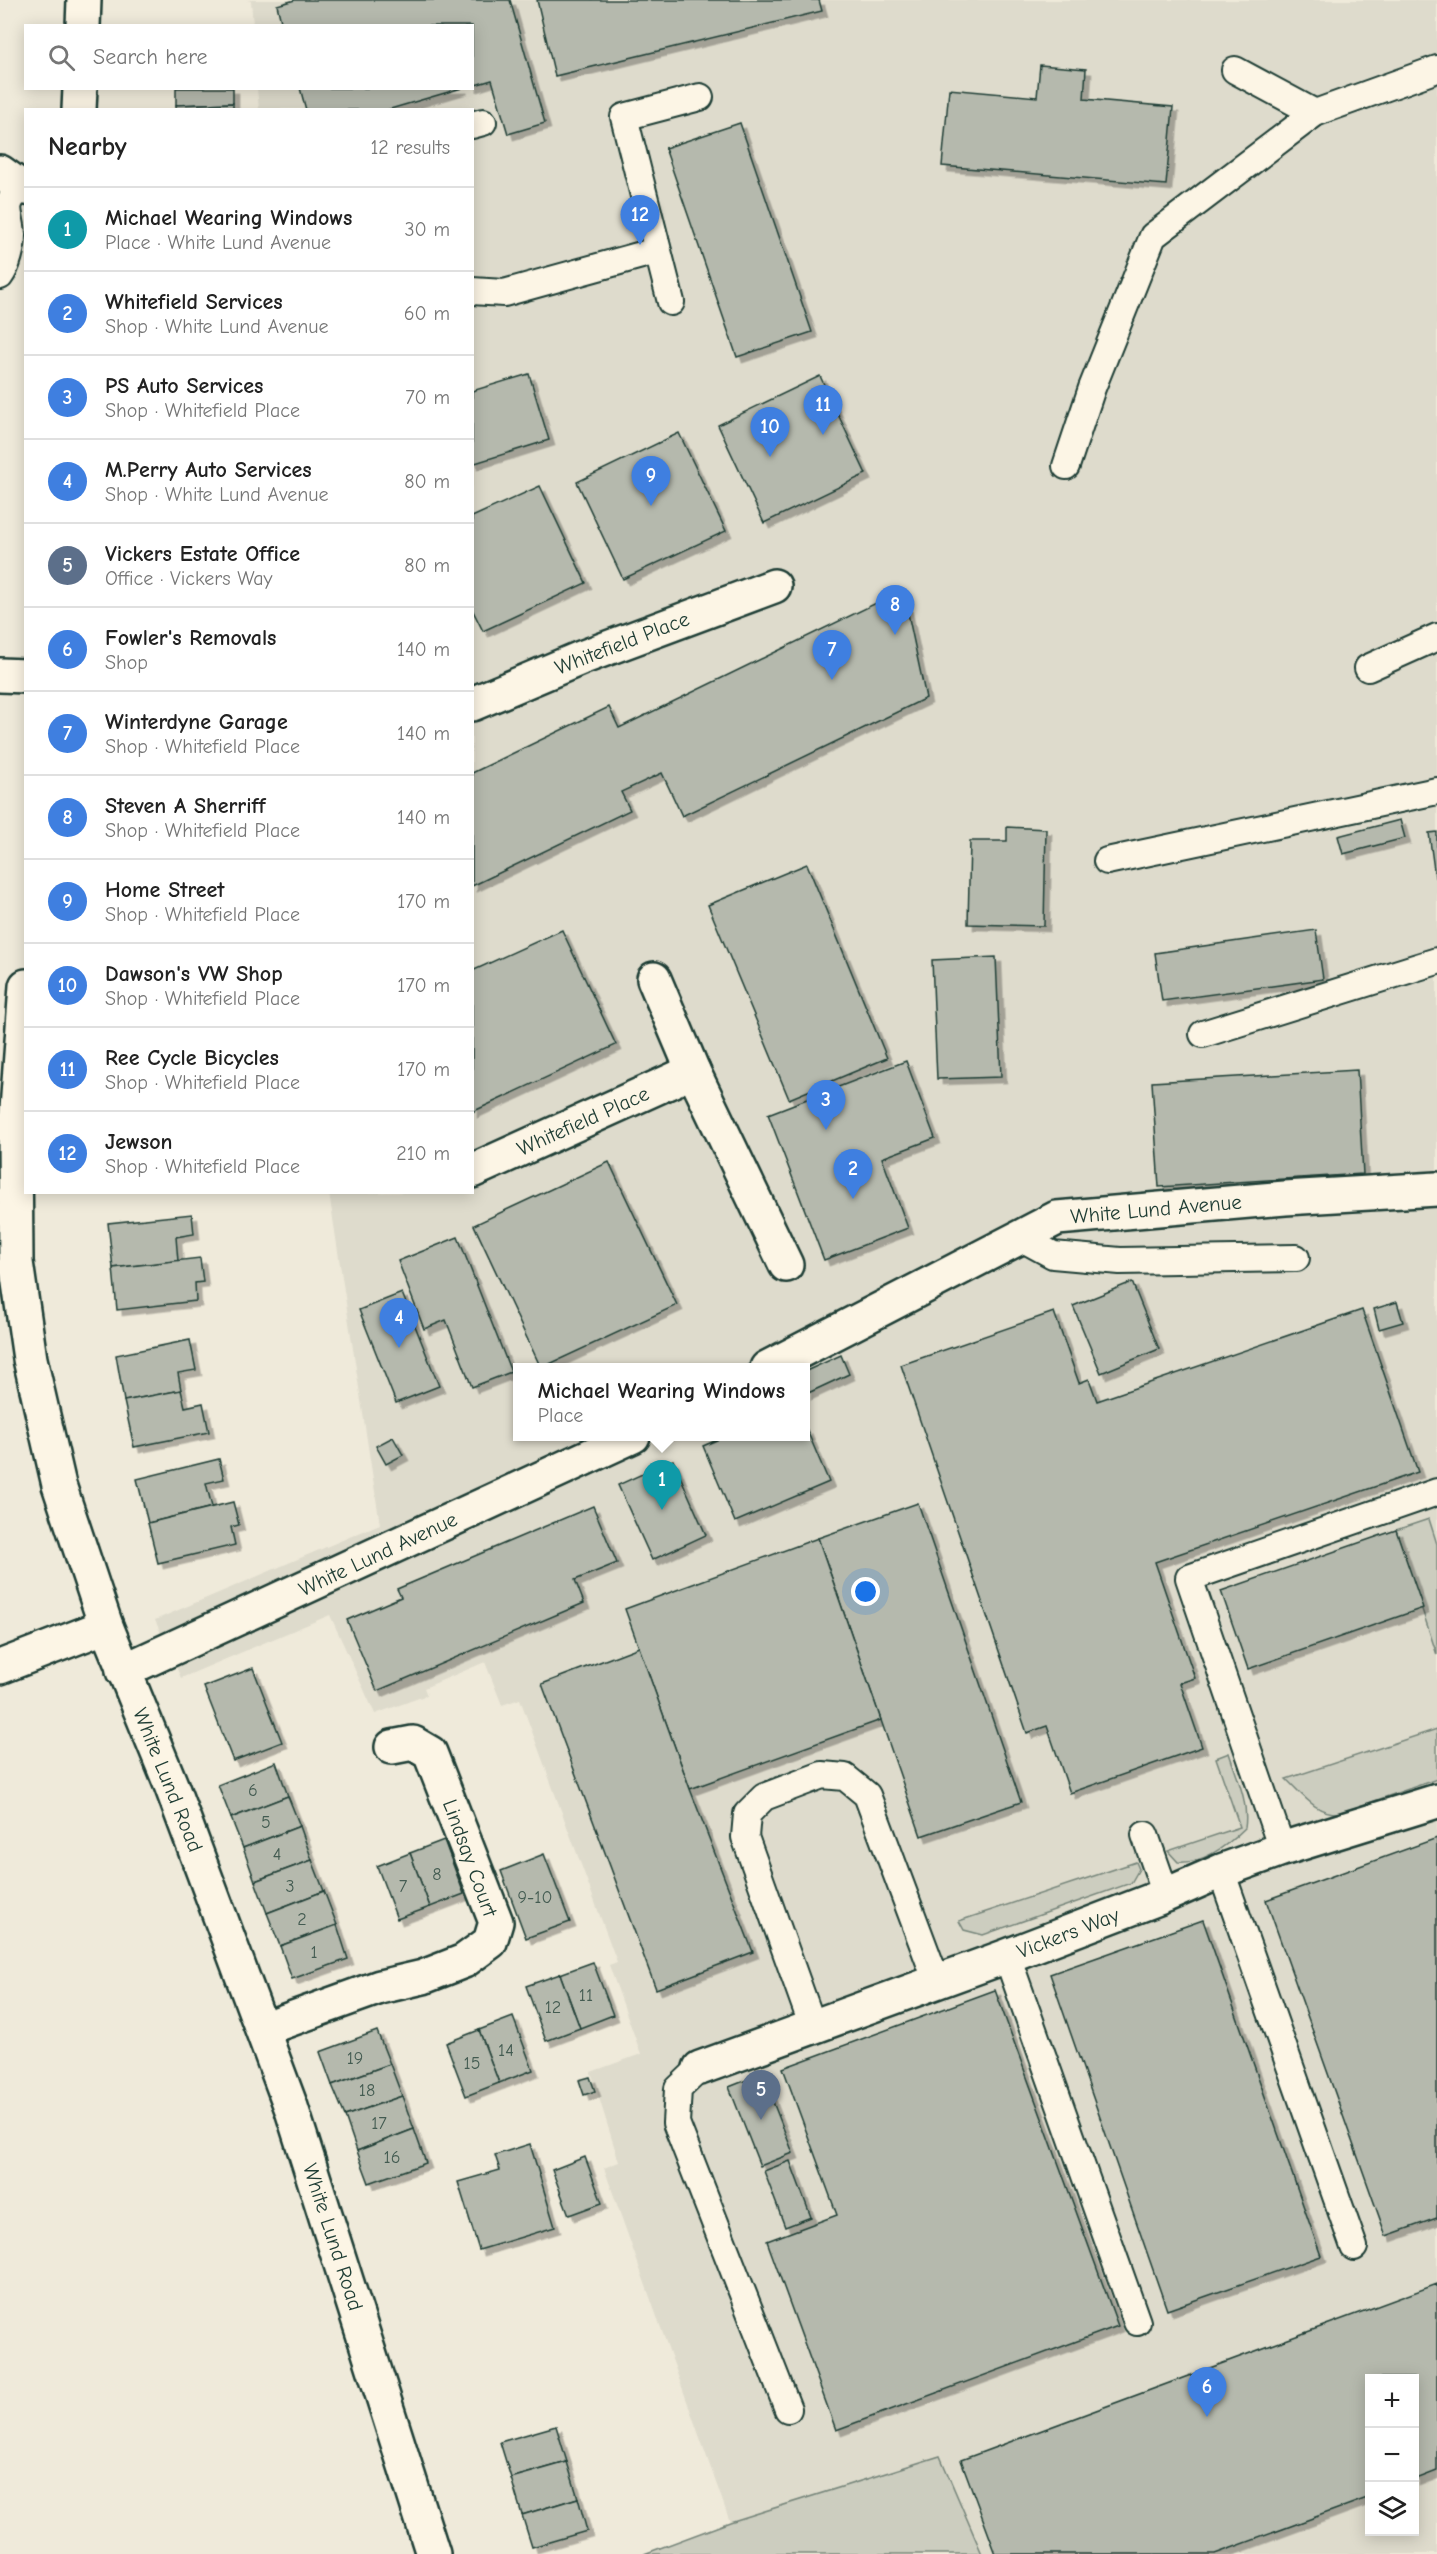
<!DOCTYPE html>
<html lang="en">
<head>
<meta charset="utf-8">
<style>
  :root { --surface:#fff; --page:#f2f2f2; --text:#222; --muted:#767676; --line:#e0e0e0; --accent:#db2777 }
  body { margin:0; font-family:"Comic Neue",sans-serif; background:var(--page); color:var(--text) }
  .controls { position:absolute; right:18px; bottom:18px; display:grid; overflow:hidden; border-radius:0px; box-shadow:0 3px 15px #0003 }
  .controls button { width:54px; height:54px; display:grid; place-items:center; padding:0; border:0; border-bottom:2px solid var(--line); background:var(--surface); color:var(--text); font:30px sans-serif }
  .you { position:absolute; left:866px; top:1592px; width:21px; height:21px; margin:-15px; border:4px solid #fff; border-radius:50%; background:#1a73e8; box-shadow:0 0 0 9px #1a73e833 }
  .badge { display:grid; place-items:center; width:39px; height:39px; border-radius:50%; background:var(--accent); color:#fff; font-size:20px; font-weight:700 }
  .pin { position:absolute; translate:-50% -50px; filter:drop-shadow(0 2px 3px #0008) }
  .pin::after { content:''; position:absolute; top:32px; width:21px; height:18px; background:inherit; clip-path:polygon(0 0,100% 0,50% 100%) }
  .popup { position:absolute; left:513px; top:1363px; width:297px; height:78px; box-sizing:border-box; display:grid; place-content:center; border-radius:0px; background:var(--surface); filter:drop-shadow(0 2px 4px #0005); font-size:20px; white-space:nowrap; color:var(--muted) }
  .popup b { font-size:22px; color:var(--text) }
  .popup::after { content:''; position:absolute; left:50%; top:100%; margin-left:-12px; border:12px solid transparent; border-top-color:var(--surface) }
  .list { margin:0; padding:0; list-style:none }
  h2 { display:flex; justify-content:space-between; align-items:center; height:78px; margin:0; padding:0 24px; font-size:26px }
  h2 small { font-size:20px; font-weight:400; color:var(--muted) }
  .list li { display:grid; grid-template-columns:39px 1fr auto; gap:18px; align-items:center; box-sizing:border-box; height:84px; padding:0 24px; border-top:2px solid var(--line) }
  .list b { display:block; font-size:22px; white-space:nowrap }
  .list p { margin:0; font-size:20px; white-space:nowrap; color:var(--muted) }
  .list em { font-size:20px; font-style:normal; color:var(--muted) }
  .icon { flex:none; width:33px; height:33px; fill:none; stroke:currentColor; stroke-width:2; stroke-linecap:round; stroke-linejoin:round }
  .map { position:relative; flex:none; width:1437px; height:2554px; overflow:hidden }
  .search { position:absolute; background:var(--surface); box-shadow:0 3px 15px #0003; left:24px; top:24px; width:450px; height:66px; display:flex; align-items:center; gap:15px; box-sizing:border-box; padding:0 21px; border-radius:0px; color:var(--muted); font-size:22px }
  .panel { position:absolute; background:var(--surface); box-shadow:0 3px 15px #0003; left:24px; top:108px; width:450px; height:1086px; border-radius:0px }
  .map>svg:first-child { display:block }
</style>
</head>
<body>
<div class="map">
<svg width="1437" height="2554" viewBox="0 0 1437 2554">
  <defs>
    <filter id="shadow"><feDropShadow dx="5.5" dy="5.5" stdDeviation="0" flood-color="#0004"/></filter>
  </defs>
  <rect width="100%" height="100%" fill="#efeada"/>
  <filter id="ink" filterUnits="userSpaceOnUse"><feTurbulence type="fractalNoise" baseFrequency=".0167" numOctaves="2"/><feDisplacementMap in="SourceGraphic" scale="12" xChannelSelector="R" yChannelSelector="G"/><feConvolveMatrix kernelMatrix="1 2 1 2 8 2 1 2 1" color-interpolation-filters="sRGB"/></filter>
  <g filter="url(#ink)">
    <!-- built -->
    <path fill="#dedbcc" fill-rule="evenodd" d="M247,0h1190v2554h-455l-42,-98 -210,66 -126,-354 15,-6 -28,-90 50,-18 -32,-89 8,-3 -97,-263 -18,6 -17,-43 -61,26 3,7 -52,19 -45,-99 -149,63 -26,-58 225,-96 -51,-331 143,-1v-1082l-213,-1 -2,-20 215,-1v-62l-219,-1 -2,-24zM518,1368h288v68h-288zM1370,2378h44v154h-44z"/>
    <!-- green -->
    <g fill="#cccdbf" stroke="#76857a" stroke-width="1.5">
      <path d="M1429,1519l8,25v111l-41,-125z"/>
      <path d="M1437,1729v50l-97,34c-25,1 -37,-18 -54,-34z"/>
      <path d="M1229,1753c8,25 20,49 16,75 -17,17 -41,36 -67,34l-10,-11 72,-24 -24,-69z"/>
      <path d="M1136,1862l3,7 -8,14 -148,52 -19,-5 -5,-9z"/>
      <path d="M940,2456l42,98h-338l86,-32z"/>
    </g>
    <!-- building -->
    <g fill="#b5b9ad" stroke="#1f3d34" stroke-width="1.5" filter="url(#shadow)">
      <path d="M295,0h215l35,123 -37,11 -16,-54 -20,6v-60h-190l-5,-21z"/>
      <path d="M537,0h282l3,11 -267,65z"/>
      <path d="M1040,65l46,4 -2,30 89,8 -7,78 -224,-19 7,-77 88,8z"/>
      <path d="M176,88h57v15l-57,2z"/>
      <path d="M300,88h162l-75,22h-81z"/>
      <path d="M233,103v7h-57v-5z"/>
      <path d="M740,123l72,209 -75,25 -72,-209z"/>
      <path d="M529,374l20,66 -77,24v-73z"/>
      <path d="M820,376l46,98 -102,49 -46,-98z"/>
      <path d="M679,433l47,98 -103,48 -46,-97z"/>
      <path d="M540,486l46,97 -103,48 -11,-22v-92z"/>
      <path d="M903,590l23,108 -244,118 -20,-43 -41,19 9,18 -158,76v-113l137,-66 10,21z"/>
      <path d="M1400,820l5,18 -62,16 -5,-18z"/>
      <path d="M1007,827l39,2 -2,97 -76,-2 2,-83h37z"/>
      <path d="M1437,832v45h-2l-6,-44z"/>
      <path d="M807,864l80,194 -98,41 -81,-194z"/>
      <path d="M562,930l54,115 -144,67v-141z"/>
      <path d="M1316,930l7,49 -161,22 -7,-48z"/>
      <path d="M996,957l5,120 -64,2 -5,-119z"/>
      <path d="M906,1061l29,77 -53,20 26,70 -84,32 -56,-146z"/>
      <path d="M1357,1070l6,104 -204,13 -7,-105z"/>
      <path d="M609,1162l68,143 -136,63 -67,-143z"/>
      <path d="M192,1214l2,20 -18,3 2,24 -65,7 -5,-45z"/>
      <path d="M458,1237l53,135 -39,15 -26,-67 -22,9 -26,-68z"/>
      <path d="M200,1258l3,24 -8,1 1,18 -79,9 -4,-42z"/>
      <path d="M1132,1282l27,67 -58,24 -28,-67z"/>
      <path d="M402,1293l37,93 -43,17 -37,-93z"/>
      <path d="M1397,1302l6,20 -24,7 -5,-20z"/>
      <path d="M1362,1310l56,162 -263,90 40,116 -15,5 22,64 -132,46 -23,-67 -20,7 -126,-368 153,-53 25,71 10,-4 8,22z"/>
      <path d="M190,1340l6,30 -18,3 3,17 -57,11 -8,-46z"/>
      <path d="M841,1355l8,19 -43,20v-23z"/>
      <path d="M181,1390l4,17 18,-4 6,29 -75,15 -10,-46z"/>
      <path d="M806,1428l23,54 -94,40 -32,-76 23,-10h80z"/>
      <path d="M393,1437l10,18 -17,9 -10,-18z"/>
      <path d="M219,1459l5,20 -18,4 6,24 -64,16 -11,-44z"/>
      <path d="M673,1460l33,75 -54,25 -34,-75z"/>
      <path d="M233,1502l6,23 -8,2 4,18 -77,18 -10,-40z"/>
      <path d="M918,1503l103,299 -100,34 -103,-298z"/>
      <path d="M593,1506l24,57 -42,17 9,23 -207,88 -30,-71 54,-23 -4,-8z"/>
      <path d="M1396,1530l27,78 -175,61 -27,-78z"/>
      <path d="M818,1538l63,182 -191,69 -65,-180z"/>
      <path d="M639,1647l51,142 63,163 -97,37 -114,-305z"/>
      <path d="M253,1668l29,74 -49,19 -29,-74z"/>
      <path d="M276,1762l12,34 -57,22 -13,-33z"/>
      <path d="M288,1796l12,30 -57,22 -12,-30z"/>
      <path d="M300,1826l12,34 -57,21 -12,-33z"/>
      <path d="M1437,1838v380l-51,18 -120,-336z"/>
      <path d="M444,1840l20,54 -34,13 -20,-54z"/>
      <path d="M410,1853l20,54 -33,12 -20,-53z"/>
      <path d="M544,1854l26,68 -44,16 -25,-67z"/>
      <path d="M312,1860l12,31 -57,22 -12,-32z"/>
      <path d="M324,1891l13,34 -57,21 -13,-33z"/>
      <path d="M1203,1920l118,336 -154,54 -117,-336z"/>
      <path d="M337,1925l11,34 -56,20 -12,-33z"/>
      <path d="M593,1962l20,53 -33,13 -20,-54z"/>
      <path d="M560,1974l20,54 -34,13 -20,-55z"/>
      <path d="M995,1990l123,336 -282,104 -69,-189 70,-26 -54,-147z"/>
      <path d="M513,2017l20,53 -34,13 -20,-53z"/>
      <path d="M479,2030l20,53 -33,13 -20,-53z"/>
      <path d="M377,2031l13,33 -58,21 -12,-33z"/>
      <path d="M390,2064l12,32 -57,20 -13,-31z"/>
      <path d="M762,2074l31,79 -33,13 -31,-79z"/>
      <path d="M590,2077l5,14 -11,4 -5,-15z"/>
      <path d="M402,2096l12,33 -57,22 -12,-35z"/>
      <path d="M414,2129l12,34 -57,20 -12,-32z"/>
      <path d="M530,2144l25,83 -76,23 -21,-68 42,-12 -5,-15z"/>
      <path d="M585,2157l17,46 -33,12 -17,-45z"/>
      <path d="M790,2161l21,56 -26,10 -21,-56z"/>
      <path d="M1437,2284v187l-23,9v-102h-44v119l-155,57h-219l-35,-94z"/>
      <path d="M556,2426l11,36 -56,16 -11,-36z"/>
      <path d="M567,2462l11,36 -56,17 -11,-37z"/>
      <path d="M578,2498l9,33 -55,16 -10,-32z"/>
    </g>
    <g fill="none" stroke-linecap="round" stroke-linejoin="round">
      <!-- lane casing -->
      <g stroke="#1f3d34" stroke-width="30">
        <g id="lane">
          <path d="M1235,70l80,43"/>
          <path d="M472,125l11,-3"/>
          <path d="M0,276c7,-9 12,-29 12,-41 -1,-24 -12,-27 9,-48"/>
          <path d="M472,291l32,2 152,-42"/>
          <path d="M671,302l-47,-185 76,-20"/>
          <path d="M1066,466l26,-78 61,-152 162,-123 122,-44"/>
          <path d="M1368,668l69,-31"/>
          <path d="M1107,861l330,-70"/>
          <path d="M1203,1034l234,-73"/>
          <path d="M1020,1237l33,18 67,6 176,-3"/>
          <path d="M1145,1835l21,60"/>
          <path d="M1282,1849l-93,-271 248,-86"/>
          <path d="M1221,1871l133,376"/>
          <path d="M1007,1956l130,366"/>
          <path d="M813,2027l-68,-190 2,-23 17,-17 58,-22 23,2 22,18 70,187"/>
          <path d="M700,2068l-22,21 -2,34 112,286"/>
        </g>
      </g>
      <!-- street casing -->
      <g stroke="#1f3d34" stroke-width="38">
        <g id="street">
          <path d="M0,172l21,15 5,1"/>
          <path d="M0,675l26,1"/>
          <path d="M472,704l109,-46 193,-72"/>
          <path d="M654,979l39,92 93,194"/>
          <path d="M472,1171l221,-100"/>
          <path d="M767,1368l290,-150 228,-20 152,-9"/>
          <path d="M0,1667l106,-41"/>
          <path d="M123,1671l510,-235"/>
          <path d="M263,2029l117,-42 43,-10 41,-16 26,-19 6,-20 -66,-169 -17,-10 -21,4"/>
          <path d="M700,2068l307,-112 159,-61 55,-24 61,-22 155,-48"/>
        </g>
      </g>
      <!-- secondary casing -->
      <g stroke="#1f3d34" stroke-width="38">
        <g id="secondary">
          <path d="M83,26l1,-26"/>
          <path d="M79,110l1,-22"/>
          <path d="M26,986l-11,151 1,125 14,97 29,126 47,141 65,159 120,322 142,447"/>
        </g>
      </g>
      <!-- lane -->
      <use href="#lane" stroke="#fcf5e5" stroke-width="26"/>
      <!-- street -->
      <use href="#street" stroke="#fcf5e5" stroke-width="33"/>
      <!-- secondary -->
      <use href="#secondary" stroke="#fcf5e5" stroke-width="33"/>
    </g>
  </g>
  <g text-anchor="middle" stroke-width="4.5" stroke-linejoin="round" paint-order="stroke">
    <!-- number labels -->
    <g font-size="18" fill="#445c52">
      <text x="253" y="1796">6</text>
      <text x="266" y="1828">5</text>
      <text x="277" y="1860">4</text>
      <text x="437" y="1880">8</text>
      <text x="290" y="1892">3</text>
      <text x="403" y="1892">7</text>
      <text x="535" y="1903">9-10</text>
      <text x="302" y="1925">2</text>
      <text x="314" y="1958">1</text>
      <text x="586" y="2001">11</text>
      <text x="553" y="2013">12</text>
      <text x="506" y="2056">14</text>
      <text x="355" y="2064">19</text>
      <text x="472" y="2069">15</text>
      <text x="367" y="2096">18</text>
      <text x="379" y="2129">17</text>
      <text x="392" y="2163">16</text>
    </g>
    <!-- street labels -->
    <g font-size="21" fill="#1f3d34" stroke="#fcf5e5">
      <text transform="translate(622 643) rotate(-21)" y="7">Whitefield Place</text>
      <text transform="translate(583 1121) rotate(-24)" y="7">Whitefield Place</text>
      <text transform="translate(1156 1209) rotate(-5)" y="7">White Lund Avenue</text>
      <text transform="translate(378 1554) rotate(-25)" y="7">White Lund Avenue</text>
      <text transform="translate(168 1780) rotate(68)" y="7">White Lund Road</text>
      <text transform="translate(470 1858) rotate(70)" y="7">Lindsay Court</text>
      <text transform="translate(1068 1933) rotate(-21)" y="7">Vickers Way</text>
      <text transform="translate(333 2237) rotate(72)" y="7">White Lund Road</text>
    </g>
  </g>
</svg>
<div class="controls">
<button>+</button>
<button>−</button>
<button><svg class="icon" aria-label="layers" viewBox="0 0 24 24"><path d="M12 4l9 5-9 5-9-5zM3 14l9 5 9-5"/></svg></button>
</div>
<div class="you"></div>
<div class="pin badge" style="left:662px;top:1510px;background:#0f9aa8">1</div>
<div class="popup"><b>Michael Wearing Windows</b>Place</div>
<div class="pin badge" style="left:853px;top:1199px;background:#3f7fe0">2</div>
<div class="pin badge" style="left:826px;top:1130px;background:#3f7fe0">3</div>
<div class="pin badge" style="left:399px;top:1348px;background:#3f7fe0">4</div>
<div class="pin badge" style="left:761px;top:2120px;background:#5c6f8a">5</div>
<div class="pin badge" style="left:1207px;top:2417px;background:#3f7fe0">6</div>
<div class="pin badge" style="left:832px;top:680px;background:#3f7fe0">7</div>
<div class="pin badge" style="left:895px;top:635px;background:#3f7fe0">8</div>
<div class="pin badge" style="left:651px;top:506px;background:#3f7fe0">9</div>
<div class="pin badge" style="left:770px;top:457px;background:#3f7fe0">10</div>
<div class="pin badge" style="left:823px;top:435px;background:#3f7fe0">11</div>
<div class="pin badge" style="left:640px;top:245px;background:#3f7fe0">12</div>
<div class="search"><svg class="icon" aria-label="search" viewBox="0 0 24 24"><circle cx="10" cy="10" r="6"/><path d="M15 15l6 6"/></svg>Search here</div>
<section class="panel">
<h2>Nearby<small>12 results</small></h2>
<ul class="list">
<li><span class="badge" style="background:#0f9aa8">1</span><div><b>Michael Wearing Windows</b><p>Place · White Lund Avenue</p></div><em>30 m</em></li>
<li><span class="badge" style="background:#3f7fe0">2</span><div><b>Whitefield Services</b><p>Shop · White Lund Avenue</p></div><em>60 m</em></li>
<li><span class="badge" style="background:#3f7fe0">3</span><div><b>PS Auto Services</b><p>Shop · Whitefield Place</p></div><em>70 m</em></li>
<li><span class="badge" style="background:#3f7fe0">4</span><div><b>M.Perry Auto Services</b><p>Shop · White Lund Avenue</p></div><em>80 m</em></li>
<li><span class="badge" style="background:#5c6f8a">5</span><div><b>Vickers Estate Office</b><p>Office · Vickers Way</p></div><em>80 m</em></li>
<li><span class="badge" style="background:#3f7fe0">6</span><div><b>Fowler's Removals</b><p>Shop</p></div><em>140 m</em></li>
<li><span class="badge" style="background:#3f7fe0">7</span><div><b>Winterdyne Garage</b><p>Shop · Whitefield Place</p></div><em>140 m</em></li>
<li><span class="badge" style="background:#3f7fe0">8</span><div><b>Steven A Sherriff</b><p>Shop · Whitefield Place</p></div><em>140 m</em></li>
<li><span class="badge" style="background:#3f7fe0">9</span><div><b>Home Street</b><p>Shop · Whitefield Place</p></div><em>170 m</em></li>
<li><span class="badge" style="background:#3f7fe0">10</span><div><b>Dawson's VW Shop</b><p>Shop · Whitefield Place</p></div><em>170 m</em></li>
<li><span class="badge" style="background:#3f7fe0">11</span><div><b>Ree Cycle Bicycles</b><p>Shop · Whitefield Place</p></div><em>170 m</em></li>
<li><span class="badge" style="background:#3f7fe0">12</span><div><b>Jewson</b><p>Shop · Whitefield Place</p></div><em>210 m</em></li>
</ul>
</section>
</div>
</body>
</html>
